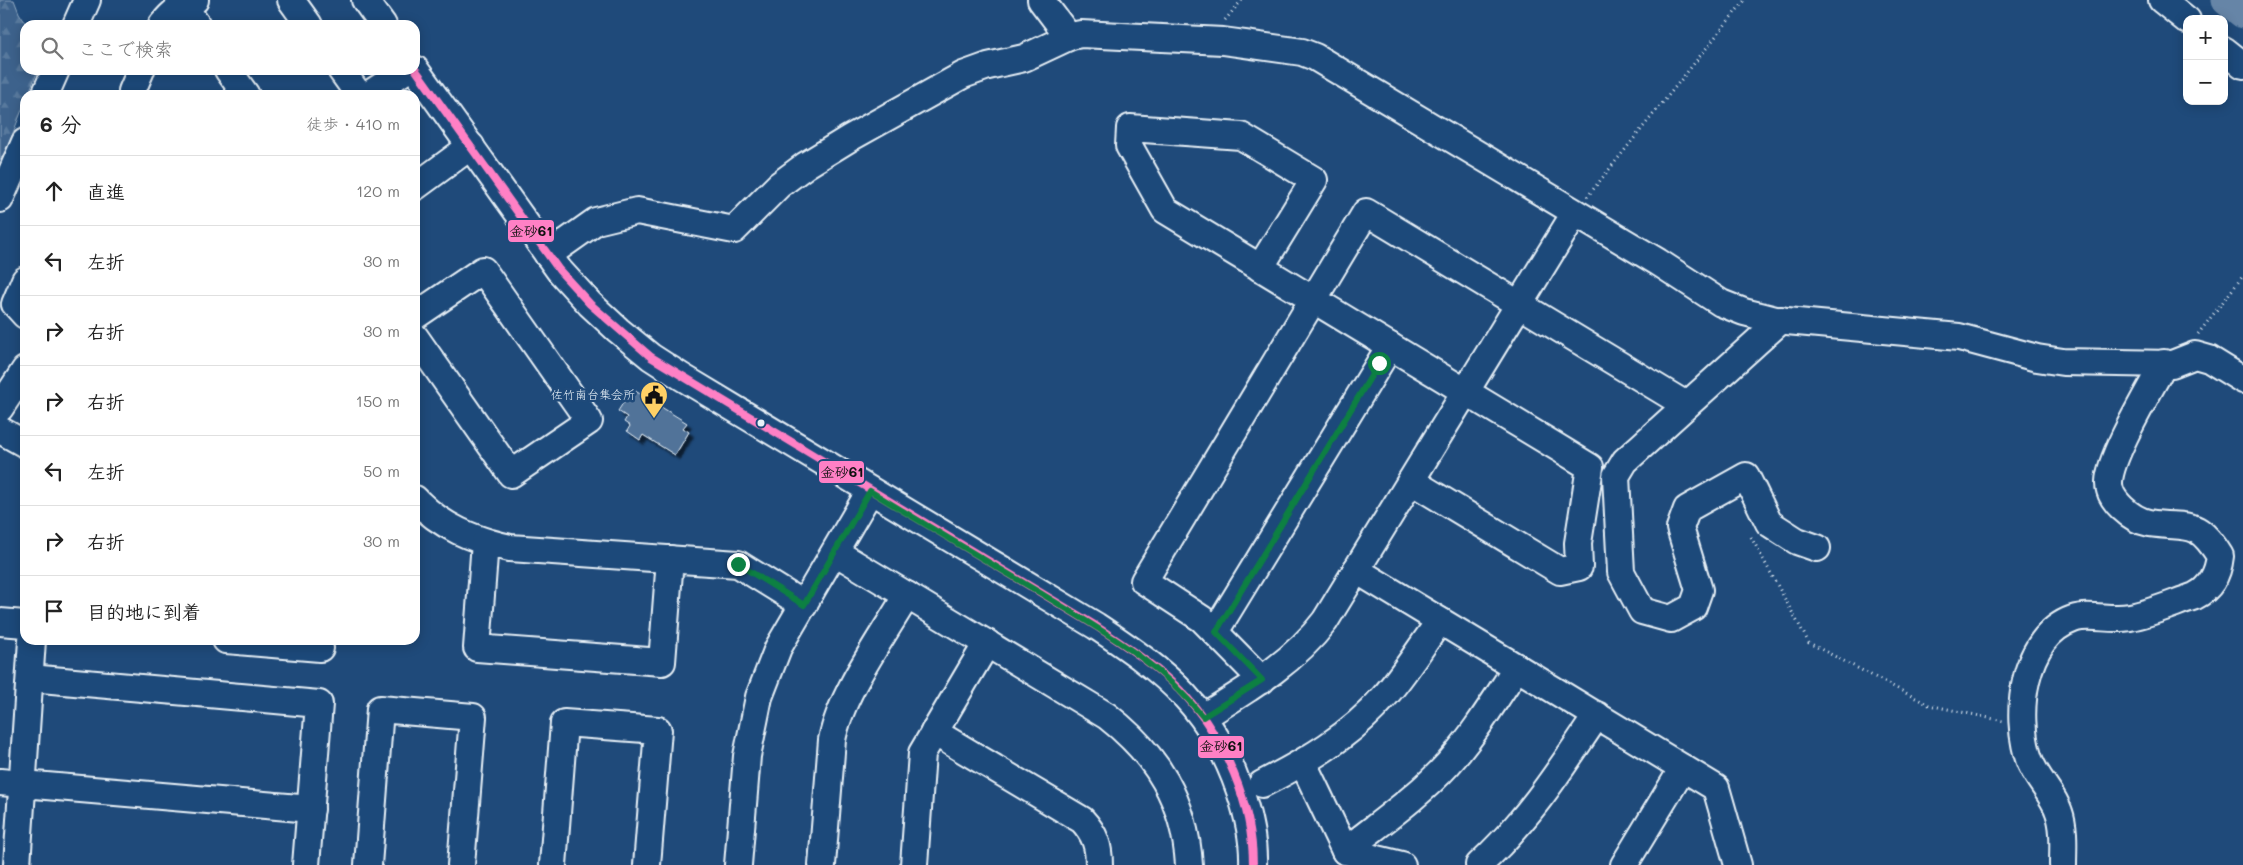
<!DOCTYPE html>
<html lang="ja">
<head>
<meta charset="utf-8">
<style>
  :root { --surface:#fff; --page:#f6f6f6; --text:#222; --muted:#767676; --line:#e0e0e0 }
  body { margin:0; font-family:Mali,"Klee One",sans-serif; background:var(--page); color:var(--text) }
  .controls { position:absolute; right:15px; top:15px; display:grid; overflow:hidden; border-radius:10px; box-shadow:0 2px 12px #0003 }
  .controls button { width:45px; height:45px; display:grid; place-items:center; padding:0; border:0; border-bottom:1px solid var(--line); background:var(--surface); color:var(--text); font:25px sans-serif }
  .stop { position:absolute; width:15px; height:15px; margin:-11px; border:4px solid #0b8043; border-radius:50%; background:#fff }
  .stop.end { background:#0b8043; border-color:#fff; box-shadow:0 1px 5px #0008 }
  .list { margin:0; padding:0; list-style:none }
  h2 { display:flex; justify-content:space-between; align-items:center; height:65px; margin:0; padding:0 20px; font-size:21px }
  h2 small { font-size:16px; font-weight:400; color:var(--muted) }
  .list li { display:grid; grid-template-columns:32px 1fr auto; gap:15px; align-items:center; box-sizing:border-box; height:70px; padding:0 20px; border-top:1px solid var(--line) }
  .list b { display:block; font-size:19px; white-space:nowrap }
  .list em { font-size:16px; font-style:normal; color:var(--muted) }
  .icon { flex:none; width:28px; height:28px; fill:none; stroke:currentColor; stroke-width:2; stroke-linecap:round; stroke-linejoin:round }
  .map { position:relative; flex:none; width:2243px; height:865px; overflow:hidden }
  .search { position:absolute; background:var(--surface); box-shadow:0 2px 12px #0003; left:20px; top:20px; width:400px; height:55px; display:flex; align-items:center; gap:12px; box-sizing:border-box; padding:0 18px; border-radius:15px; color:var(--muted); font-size:19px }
  .panel { position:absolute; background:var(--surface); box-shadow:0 2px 12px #0003; left:20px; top:90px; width:400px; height:555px; border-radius:15px }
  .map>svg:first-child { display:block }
</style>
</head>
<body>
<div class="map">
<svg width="2243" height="865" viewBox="0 0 2243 865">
  <defs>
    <pattern id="forest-firs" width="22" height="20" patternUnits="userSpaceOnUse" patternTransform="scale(1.25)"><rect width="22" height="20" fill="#3c628c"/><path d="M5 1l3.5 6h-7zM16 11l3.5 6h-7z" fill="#58799d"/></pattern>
    <filter id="shadow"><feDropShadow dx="4.5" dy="4.5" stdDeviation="1" flood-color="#0009"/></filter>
  </defs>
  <rect width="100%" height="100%" fill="#1f4a7a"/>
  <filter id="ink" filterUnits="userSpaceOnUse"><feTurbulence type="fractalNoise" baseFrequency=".02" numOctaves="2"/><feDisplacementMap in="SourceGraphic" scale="10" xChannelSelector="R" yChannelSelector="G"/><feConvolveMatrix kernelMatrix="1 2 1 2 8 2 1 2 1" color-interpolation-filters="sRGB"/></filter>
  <g filter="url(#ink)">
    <!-- forest -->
    <path fill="url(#forest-firs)" stroke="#92aac2" d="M0,0h14l5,13 8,12h-2v45h13l-10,25h-3v7l-17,44 -8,14z"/>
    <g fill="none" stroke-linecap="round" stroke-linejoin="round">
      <!-- river -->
      <path stroke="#6685a7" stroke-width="31" d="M2227,0l16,13"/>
    </g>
    <!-- building -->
    <path fill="#517399" stroke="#e8f1f8" filter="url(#shadow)" d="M632,389l55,34 -4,5 6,4 -14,23 -32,-20 -3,5 -13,-9 3,-5 -6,-4 3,-5 -9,-6z"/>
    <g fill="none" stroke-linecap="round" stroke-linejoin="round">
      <!-- minor casing -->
      <g stroke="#e8f1f8" stroke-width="30">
        <g id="minor">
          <path d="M291,0l18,25"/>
          <path d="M365,0l18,25"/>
          <path d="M1041,0l28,37"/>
          <path d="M2162,0l25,20"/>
          <path d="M183,5l14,20"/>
          <path d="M76,25l11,-25"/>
          <path d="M162,25c10,-12 19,-20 33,-25"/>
          <path d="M2224,50l19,15"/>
          <path d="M415,69l144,201 31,34 28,26 33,27 31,20 414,249c71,47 115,81 144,165 8,24 14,48 13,74"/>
          <path d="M228,70l18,25"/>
          <path d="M341,70l18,25"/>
          <path d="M45,95l11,-25"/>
          <path d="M134,95l-2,-4 9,-21"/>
          <path d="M368,95l35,-23"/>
          <path d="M415,187l56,-41"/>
          <path d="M0,199l25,-57"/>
          <path d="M548,255l48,-34 41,-10 97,19 45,-45 27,-20 44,-27 113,-63 25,-9 36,-8 47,-22 10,-2 142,7 79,11 13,5 343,205 63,41 23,9 32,8 183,17 78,21 26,4 109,2 23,-9 14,4 34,21"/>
          <path d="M1260,268l54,-88 -73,-44 -111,-8 -1,18 36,64 425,257 -12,76 1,24 -19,4 -149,-90"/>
          <path d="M25,280l-10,24 10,11"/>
          <path d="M415,316l68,-46 106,151 -78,53 -96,-137"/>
          <path d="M1781,320l-156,141 -9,15 5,96 21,39 29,8 22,-12 6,-17 -19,-62 7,-19 59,-33 23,47 28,18 20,7"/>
          <path d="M0,408l25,-38"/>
          <path d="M0,430l25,14"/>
          <path d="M415,499c26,28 59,41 95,49l228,16 66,41"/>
          <path d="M485,542l-8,106 185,14 8,-103"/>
          <path d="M835,552l272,164c50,39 78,85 82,149"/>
          <path d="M1356,570l360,218 22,77"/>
          <path d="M0,622l25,2"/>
          <path d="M1215,632l175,-286"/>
          <path d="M226,640l94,8"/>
          <path d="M30,678l289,26 -13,161"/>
          <path d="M1262,680l-60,-61 -58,-38 222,-369 320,193"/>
          <path d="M1203,717c45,-28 90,-54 122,-96l250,-408"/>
          <path d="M934,732l148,88c13,14 17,26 17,45"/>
          <path d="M1303,763l42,88 57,14"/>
          <path d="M0,782l311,27"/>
          <path d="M1262,784c45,-23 88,-48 121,-86 21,-23 38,-52 57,-77"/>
          <path d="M1345,851c35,-28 73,-54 103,-87 26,-29 47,-64 69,-97"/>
          <path d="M17,865l15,-225"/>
          <path d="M368,865l12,-156 93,8 -12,148"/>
          <path d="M553,865l11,-142 94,7 -11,135"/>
          <path d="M738,865l9,-109 12,-59 19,-49 92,-157"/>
          <path d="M822,865l10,-125c9,-47 50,-102 75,-145"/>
          <path d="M914,865l8,-112 65,-110"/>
          <path d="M1479,865c49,-45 81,-95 118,-150"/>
          <path d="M1624,865l59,-97"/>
          <path d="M2063,865c0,-17 2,-36 -4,-53 -6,-19 -23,-33 -30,-53 -15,-43 -7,-122 44,-140 17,-6 38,2 57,-2 22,-4 44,-14 65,-21 16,-8 23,-22 25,-40 -25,-39 -32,-27 -71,-33 -17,-3 -41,-23 -40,-41 1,-27 41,-92 55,-119"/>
        </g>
      </g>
      <!-- path -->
      <g stroke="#e8f1f8" stroke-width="3" stroke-dasharray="1 4" stroke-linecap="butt">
        <path d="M1225,20l17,-20"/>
        <path d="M1587,197l158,-197"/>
        <path d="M2198,334l45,-58"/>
        <path d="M1751,537l58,106 120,62 74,16"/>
      </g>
      <!-- minor -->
      <use href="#minor" stroke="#1f4a7a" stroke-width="26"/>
      <!-- bus-1 casing -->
      <g stroke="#1f4a7a" stroke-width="11">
        <path id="bus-1" d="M415,69l144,201 31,34 61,53 445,269c31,21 62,41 88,68 41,45 69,110 69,171"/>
      </g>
      <!-- bus-1 -->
      <use href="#bus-1" stroke="#ff80c5" stroke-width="8"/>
    </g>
  </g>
  <g fill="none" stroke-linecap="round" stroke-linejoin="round" filter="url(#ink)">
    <!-- route -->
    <path stroke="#0b8043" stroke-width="6" d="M738,564l66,41 66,-114c57,35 115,69 172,103 60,37 117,67 161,123l59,-37 -46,-48 163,-269"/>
  </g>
  <!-- icons -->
  <defs>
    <g id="civic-pin" transform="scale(1.4375)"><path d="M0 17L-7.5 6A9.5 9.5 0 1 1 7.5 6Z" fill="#ffd166" stroke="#1f4a7a"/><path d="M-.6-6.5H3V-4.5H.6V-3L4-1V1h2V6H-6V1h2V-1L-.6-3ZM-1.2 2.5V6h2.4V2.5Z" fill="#111"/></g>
  </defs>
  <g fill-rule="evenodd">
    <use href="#civic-pin" x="654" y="395"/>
  </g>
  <!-- markers -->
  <circle fill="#e8f1f8" stroke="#1f4a7a" stroke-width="2" cx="761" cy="423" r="4.5"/>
  <g text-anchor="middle" stroke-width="5" stroke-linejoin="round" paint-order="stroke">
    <!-- poi labels -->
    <g font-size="12" fill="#e8f1f8" stroke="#1f4a7a" text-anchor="end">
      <text x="635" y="399">佐竹南台集会所</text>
    </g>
  </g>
  <g stroke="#1f4a7a" stroke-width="2">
    <rect x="507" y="219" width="48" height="24" rx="5" fill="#ff80c5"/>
    <rect x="818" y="460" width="47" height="24" rx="5" fill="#ff80c5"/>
    <rect x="1197" y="735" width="48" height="24" rx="5" fill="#ff80c5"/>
  </g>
  <g font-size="14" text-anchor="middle" font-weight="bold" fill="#111">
    <text x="531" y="236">金砂61</text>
    <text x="842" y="477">金砂61</text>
    <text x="1221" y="751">金砂61</text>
  </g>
</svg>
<div class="controls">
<button>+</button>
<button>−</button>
</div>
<div class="stop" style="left:1379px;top:363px"></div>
<div class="stop end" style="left:738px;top:564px"></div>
<div class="search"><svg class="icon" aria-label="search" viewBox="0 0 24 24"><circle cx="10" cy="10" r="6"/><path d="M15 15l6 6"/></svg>ここで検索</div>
<section class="panel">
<h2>6 分<small>徒歩 · 410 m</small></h2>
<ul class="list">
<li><svg class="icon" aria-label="ahead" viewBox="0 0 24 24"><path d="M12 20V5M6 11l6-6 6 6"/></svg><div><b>直進</b></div><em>120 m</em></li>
<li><svg class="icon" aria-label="left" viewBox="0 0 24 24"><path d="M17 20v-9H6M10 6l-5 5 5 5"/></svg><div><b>左折</b></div><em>30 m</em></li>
<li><svg class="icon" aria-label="right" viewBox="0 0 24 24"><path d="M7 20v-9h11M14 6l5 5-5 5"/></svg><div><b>右折</b></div><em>30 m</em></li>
<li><svg class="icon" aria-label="right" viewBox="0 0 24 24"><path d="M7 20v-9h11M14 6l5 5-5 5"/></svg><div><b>右折</b></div><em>150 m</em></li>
<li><svg class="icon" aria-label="left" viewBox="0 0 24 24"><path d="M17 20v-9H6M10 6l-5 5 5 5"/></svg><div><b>左折</b></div><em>50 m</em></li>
<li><svg class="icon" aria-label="right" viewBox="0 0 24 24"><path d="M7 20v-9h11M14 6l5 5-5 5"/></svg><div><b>右折</b></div><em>30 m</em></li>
<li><svg class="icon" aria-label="arrive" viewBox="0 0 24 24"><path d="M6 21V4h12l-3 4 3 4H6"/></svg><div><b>目的地に到着</b></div></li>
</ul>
</section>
</div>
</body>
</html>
